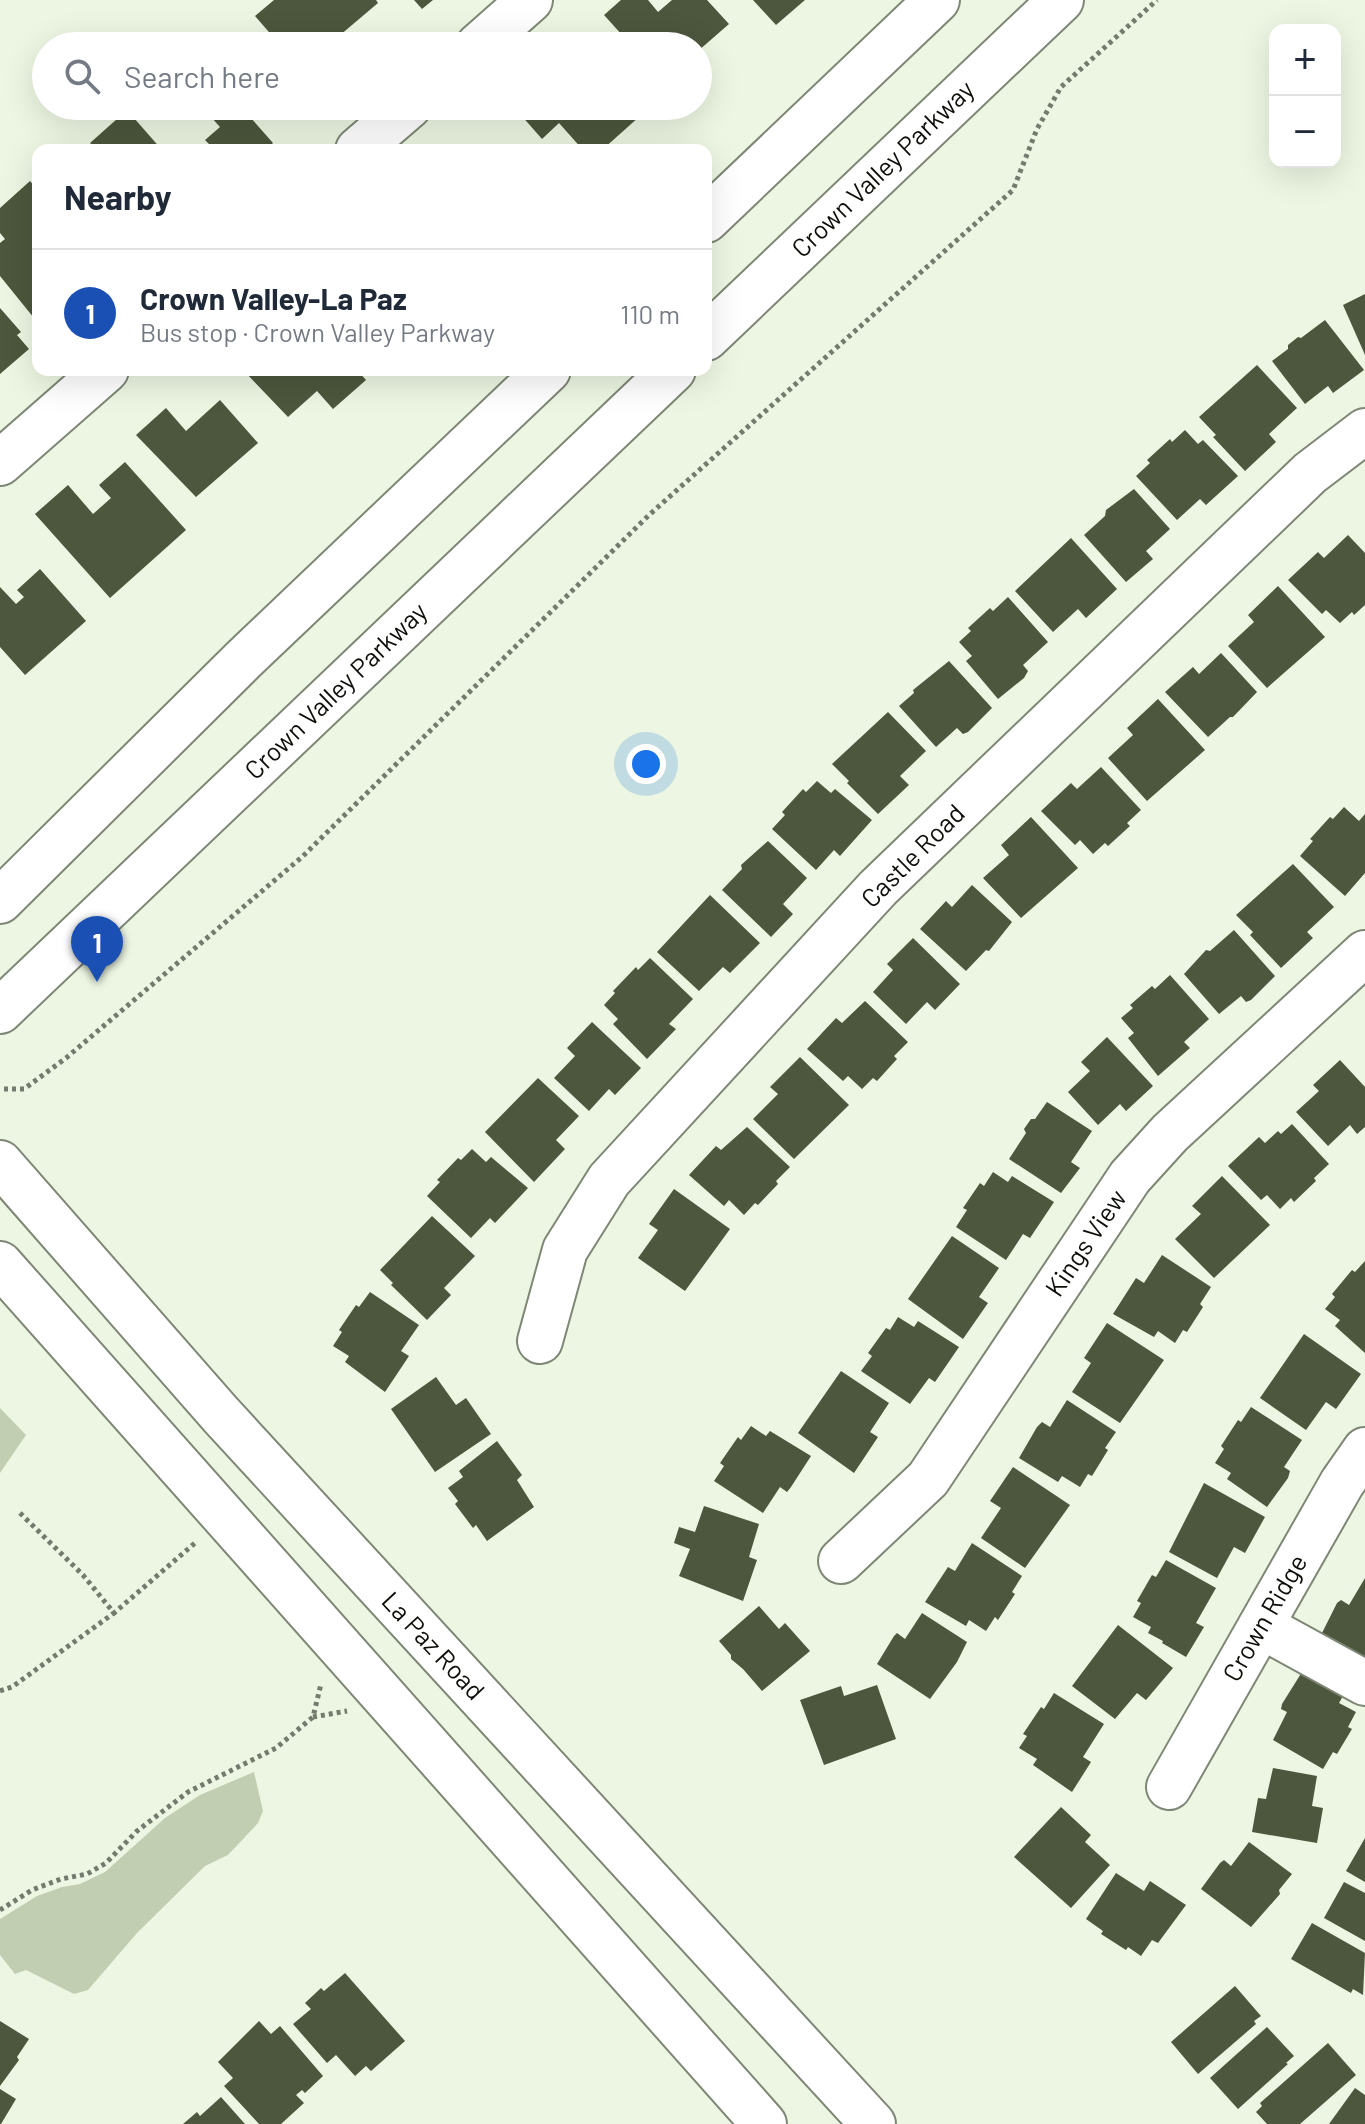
<!DOCTYPE html>
<html lang="en">
<head>
<meta charset="utf-8">
<style>
  :root { --surface:#fff; --page:#f6f6f7; --text:#1f2937; --muted:#747a83; --line:#e0e1e3; --accent:#8947bb }
  body { margin:0; font-family:Barlow,sans-serif; background:var(--page); color:var(--text) }
  .controls { position:absolute; right:24px; top:24px; display:grid; overflow:hidden; border-radius:16px; box-shadow:0 8px 32px #0002 }
  .controls button { width:72px; height:72px; display:grid; place-items:center; padding:0; border:0; border-bottom:2px solid var(--line); background:var(--surface); color:var(--text); font:40px sans-serif }
  .you { position:absolute; left:646px; top:764px; width:28px; height:28px; margin:-20px; border:6px solid #fff; border-radius:50%; background:#1a73e8; box-shadow:0 0 0 12px #1a73e833 }
  .badge { display:grid; place-items:center; width:52px; height:52px; border-radius:50%; background:var(--accent); color:#fff; font-size:26px; font-weight:700 }
  .pin { position:absolute; translate:-50% -66px; filter:drop-shadow(0 2px 4px #0008) }
  .pin::after { content:''; position:absolute; top:42px; width:28px; height:24px; background:inherit; clip-path:polygon(0 0,100% 0,50% 100%) }
  .list { margin:0; padding:0; list-style:none }
  h2 { display:flex; justify-content:space-between; align-items:center; height:104px; margin:0; padding:0 32px; font-size:34px }
  h2 small { font-size:26px; font-weight:400; color:var(--muted) }
  .list li { display:grid; grid-template-columns:52px 1fr auto; gap:24px; align-items:center; box-sizing:border-box; height:128px; padding:0 32px; border-top:2px solid var(--line) }
  .list b { display:block; font-size:30px; white-space:nowrap }
  .list p { margin:0; font-size:26px; white-space:nowrap; color:var(--muted) }
  .list em { font-size:26px; font-style:normal; color:var(--muted) }
  .icon { flex:none; width:44px; height:44px; fill:none; stroke:currentColor; stroke-width:2; stroke-linecap:round; stroke-linejoin:round }
  .map { position:relative; flex:none; width:1365px; height:2124px; overflow:hidden }
  .search { position:absolute; background:var(--surface); box-shadow:0 8px 32px #0002; left:32px; top:32px; width:680px; height:88px; display:flex; align-items:center; gap:20px; box-sizing:border-box; padding:0 28px; border-radius:44px; color:var(--muted); font-size:30px }
  .panel { position:absolute; background:var(--surface); box-shadow:0 8px 32px #0002; left:32px; top:144px; width:680px; height:232px; border-radius:16px }
  .map>svg:first-child { display:block }
</style>
</head>
<body>
<div class="map">
<svg width="1365" height="2124" viewBox="0 0 1365 2124">
  <rect width="100%" height="100%" fill="#ecf6e2"/>
  <!-- green -->
  <g fill="#c1ceb2">
    <path d="M0,1408l26,27 -26,38z"/>
    <path d="M254,1772l9,39 -5,12 -30,32 -23,11 -68,67 -49,57 -14,4 -48,-24 -11,4 -15,-19v-36l37,-23 25,-9 18,-3 25,-12 60,-54 35,-23z"/>
  </g>
  <!-- building -->
  <g fill="#4c573d">
    <path d="M274,0h102l2,3 -39,33 9,10h-67l-26,-30z"/>
    <path d="M414,0h19l-11,9z"/>
    <path d="M621,0h27l10,12 14,-12h35l22,24 -31,27v-5h-66l-28,-31z"/>
    <path d="M753,0h52l-29,25z"/>
    <path d="M246,33l12,13h-27z"/>
    <path d="M201,106h48l7,8 -5,4 22,25 -8,7h-50l-10,-10 15,-13z"/>
    <path d="M513,106h133l3,2 -47,42h-19l-24,-27 -17,16z"/>
    <path d="M127,110l35,40h-65l-7,-7z"/>
    <path d="M30,181l8,9v133l-38,-47v-33l5,-4 -5,-6v-25z"/>
    <path d="M1365,294v61l-22,-50z"/>
    <path d="M0,308l21,24 -4,3 12,14 -29,25z"/>
    <path d="M1325,320l39,50 -31,23 -5,-7 -23,18 -33,-43 16,-12v-4l10,-8 3,1z"/>
    <path d="M1257,365l40,43 -28,26 7,8 -31,29 -32,-34 3,-2 -17,-18z"/>
    <path d="M243,370h114l9,10 -33,29 -16,-18 -29,26z"/>
    <path d="M220,400l38,43 -62,54 -60,-62 30,-27 20,23z"/>
    <path d="M1185,430l13,14 5,-4 35,36 -32,29 -6,-6 -23,21 -41,-44 14,-13 -3,-3 23,-21 2,3z"/>
    <path d="M125,462l61,68 -76,68 -75,-84 33,-29 25,29 18,-16 -12,-13z"/>
    <path d="M1134,489l36,40 -24,22 7,8 -27,23 -42,-47 21,-19 1,-6z"/>
    <path d="M1348,535l17,18v52l-11,10 -2,-3 -12,11 -14,-13 -4,4 -34,-34 30,-28 6,6z"/>
    <path d="M1071,538l46,51 -31,29 -8,-9 -25,23 -38,-41z"/>
    <path d="M40,569l46,52 -61,54 -25,-28v-60l16,17 8,-7 -7,-7z"/>
    <path d="M1278,586l47,51 -58,51 -39,-42 26,-24 -6,-7z"/>
    <path d="M1008,597l40,45 -25,23 5,6 -4,7 -26,21 -32,-38 6,-5 -13,-14 12,-11 -3,-3 22,-20 3,3z"/>
    <path d="M1221,653l36,39 -24,25h-3l-22,20 -43,-45 28,-25 6,7z"/>
    <path d="M949,661l43,47 -24,24 -5,2 -6,-6 -21,19 -37,-41 15,-13 -1,-3z"/>
    <path d="M1158,699l47,51 -58,51 -39,-43 25,-23 -6,-7z"/>
    <path d="M888,712l38,39 -26,25 9,9 -31,29 -31,-31 2,-2 -17,-17z"/>
    <path d="M1101,767l40,43 -14,13 3,3 -22,20 -3,-3 -12,11 -13,-14 -5,5 -34,-34 30,-28 6,6z"/>
    <path d="M817,781l14,12 4,-4 37,31 -32,36 -6,-6 -18,20 -44,-41 13,-14 -3,-3 21,-23 3,3z"/>
    <path d="M1344,807l15,14 6,-7v59l-20,23 -45,-40 13,-15 -3,-2 20,-22 3,2z"/>
    <path d="M1031,817l47,51 -57,50 -38,-40 26,-23 -8,-10z"/>
    <path d="M768,841l39,37 -24,26 10,10 -22,23 -49,-47 20,-21 -1,-4z"/>
    <path d="M1293,864l41,43 -27,25 6,6 -32,30 -31,-33 3,-3 -17,-17z"/>
    <path d="M972,885l40,37 -23,29 -3,-1 -20,21 -46,-42 26,-28 6,6z"/>
    <path d="M710,895l50,48 -30,30 -7,-6 -24,24 -42,-39z"/>
    <path d="M1234,930l41,46 -24,24 -5,2 -5,-6 -22,18 -35,-40 22,-24 4,1z"/>
    <path d="M913,938l47,46 -25,26 -8,-8 -21,22 -33,-32 20,-22 -6,-6z"/>
    <path d="M650,958l43,41 -24,25 7,5 -29,30 -34,-35 5,-5 -14,-14 11,-12 -2,-2 23,-24 2,3z"/>
    <path d="M1170,975l39,44 -25,23 6,6 -32,28 -30,-38 6,-5 -13,-15 12,-10 -3,-3 22,-19 3,3z"/>
    <path d="M865,1001l43,41 -14,14 3,3 -20,22 -4,-3 -11,11 -14,-13 -5,5 -36,-32 29,-31 6,5z"/>
    <path d="M592,1022l49,46 -26,27 -6,-6 -20,22 -35,-33 21,-22 -8,-8z"/>
    <path d="M1107,1037l46,49 -27,25 -6,-7 -22,21 -30,-33 22,-21 -9,-9z"/>
    <path d="M800,1057l49,48 -55,54 -41,-40 25,-25 -8,-7z"/>
    <path d="M1340,1060l25,27v40l-8,7 -7,-9 -22,21 -32,-34 23,-21 -6,-6z"/>
    <path d="M538,1078l41,38 -23,24 9,9 -31,33 -49,-50z"/>
    <path d="M1047,1102l45,29 -21,31 9,6 -19,25 -52,-34 17,-26 -2,-4 7,-10h4z"/>
    <path d="M1292,1124l37,40 -15,14 2,3 -22,21 -3,-4 -11,11 -13,-14 -6,5 -33,-34 31,-29 6,6 13,-12 3,3z"/>
    <path d="M747,1127l43,40 -14,14 2,3 -20,21 -3,-2 -11,12 -15,-15 -5,6 -35,-31 27,-29 5,4z"/>
    <path d="M472,1149l14,13 5,-5 37,31 -33,35 -5,-5 -19,20 -44,-42 13,-14 -3,-2 21,-22 3,2z"/>
    <path d="M993,1172l15,10 4,-6 42,26 -24,36 -7,-4 -17,26 -50,-33 11,-17 -4,-2 17,-25 4,3z"/>
    <path d="M1222,1176l48,49 -56,53 -39,-39 26,-25 -9,-8z"/>
    <path d="M674,1189l56,40 -45,62 -47,-33 20,-28 -9,-6z"/>
    <path d="M432,1216l43,40 -31,32 7,7 -24,25 -36,-35 2,-2 -13,-13z"/>
    <path d="M952,1236l47,32 -20,29 9,6 -25,36 -55,-40z"/>
    <path d="M1162,1255l49,32 -11,17 3,3 -16,25 -4,-2 -8,13 -17,-12 -4,6 -41,-23 23,-36 8,5z"/>
    <path d="M1365,1261v92l-30,-27 5,-6 -15,-11 10,-12 -3,-3 20,-24 3,2z"/>
    <path d="M370,1292l49,33 -18,26 8,5 -24,36 -40,-30 4,-6 -16,-10 9,-14 -3,-2 17,-25 3,2z"/>
    <path d="M898,1317l16,10 4,-6 41,26 -24,35 -6,-4 -19,26 -49,-33 11,-15 -4,-3 18,-25 4,2z"/>
    <path d="M1107,1323l57,37 -44,63 -48,-31 19,-29 -7,-5z"/>
    <path d="M1304,1334l57,40 -25,35 -10,-7 -20,28 -46,-32z"/>
    <path d="M841,1371l48,32 -19,29 8,5 -24,36 -56,-40z"/>
    <path d="M436,1377l20,28 10,-7 25,36 -56,38 -44,-63z"/>
    <path d="M1067,1400l49,32 -11,16 3,2 -16,26 -4,-2 -8,13 -18,-11 -4,6 -39,-24 18,-31 5,-5 8,5z"/>
    <path d="M1251,1407l51,33 -18,27 6,4 -2,7 -21,29 -40,-28 4,-6 -16,-10 9,-14 -3,-3 17,-26 3,2z"/>
    <path d="M751,1426l15,10 4,-5 41,25 -20,31 -4,5 -7,-5 -17,26 -49,-32 10,-15 -4,-3 18,-26 3,3z"/>
    <path d="M497,1441l25,34 -5,5 17,27 -47,34 -11,-16 -3,3 -18,-24 3,-3 -10,-13 15,-11 -4,-6z"/>
    <path d="M1013,1467l57,38 -45,63 -44,-30 20,-30 -11,-7z"/>
    <path d="M1204,1483l61,34 -20,36 -11,-6 -17,31 -48,-26z"/>
    <path d="M704,1506l55,18 -10,33 8,3 -14,41 -64,-25 11,-27 -16,-6 5,-16 16,5z"/>
    <path d="M972,1543l50,33 -10,16 3,2 -17,26 -3,-3 -9,14 -17,-11 -3,6 -41,-24 23,-35 7,4z"/>
    <path d="M1166,1560l50,28 -20,35 8,4 -18,30 -24,-14 1,-2 -15,-8 3,-6 -18,-10 8,-14 -4,-2 15,-26 4,2z"/>
    <path d="M1365,1578v79l-43,-24 15,-30 4,-3 8,5z"/>
    <path d="M759,1606l20,23 6,-6 25,28 -48,40 -19,-22 -12,-10v-4l-12,-14z"/>
    <path d="M922,1613l45,29 -10,20 -27,37 -53,-35 17,-28 3,-3 8,6z"/>
    <path d="M1118,1625l55,43 -27,32 -9,-7 -22,26 -43,-33z"/>
    <path d="M1302,1672l41,24 -4,7 17,9 -8,15 4,2 -15,25 -4,-2 -10,17 -50,-29 14,-28 -6,-3 1,-5z"/>
    <path d="M877,1685l19,54 -72,26 -24,-65 41,-14 3,10z"/>
    <path d="M1054,1693l50,31 -21,33 8,5 -19,30 -39,-27 4,-6 -18,-11 8,-12 -4,-2 18,-27 3,2z"/>
    <path d="M1273,1768l44,8 -5,30 11,2 -6,35 -65,-11 6,-34 8,1z"/>
    <path d="M1061,1807l30,28 -6,7 25,23 -39,43 -57,-51z"/>
    <path d="M1365,1838v44l-19,-11z"/>
    <path d="M1249,1842l43,32 -13,16 1,4 -29,33 -50,-38 19,-26 4,-3 7,6z"/>
    <path d="M1116,1873l28,18 6,-10 36,24 -28,38 -6,-3 -11,16 -13,-9 -2,3 -25,-16 2,-3 -17,-12z"/>
    <path d="M1344,1882l21,11v48l-41,-23z"/>
    <path d="M1312,1923l53,30 -2,42 -10,-6 -2,4 -60,-34z"/>
    <path d="M345,1973l60,68 -34,30 -5,-5 -11,10 -19,-21 -9,8 -34,-39 18,-15 -6,-6 16,-15 3,3z"/>
    <path d="M1235,1986l26,30 -7,5 2,3 -58,50 -27,-32z"/>
    <path d="M0,2021l29,18 -12,18 2,3 -19,26z"/>
    <path d="M259,2021l12,13 9,-8 43,50 -18,17 -3,-3 -6,5 8,8 -23,21h-22l-35,-38 9,-8 -15,-16z"/>
    <path d="M1267,2027l27,29 -8,7 2,1 -50,45 -28,-31z"/>
    <path d="M1328,2043l28,32 -56,49h-33l-11,-12 6,-6 -2,-3z"/>
    <path d="M1355,2088l10,7v29h-36z"/>
    <path d="M0,2089l16,10 -15,25h-1z"/>
    <path d="M221,2097l24,27h-62l14,-12 3,4z"/>
  </g>
  <g fill="none" stroke-linecap="round" stroke-linejoin="round">
    <!-- minor casing -->
    <g stroke="#7e8775" stroke-width="48">
      <g id="minor">
        <path d="M478,46l52,-46"/>
        <path d="M358,150l51,-44"/>
        <path d="M0,463l106,-93"/>
        <path d="M540,1341l25,-91 44,-70 269,-292 432,-415 55,-42"/>
        <path d="M841,1561l87,-82 202,-302 40,-44 195,-180"/>
        <path d="M1261,1626l104,57"/>
        <path d="M1169,1787l173,-304 23,-33"/>
      </g>
    </g>
    <!-- major casing -->
    <g stroke="#7e8775" stroke-width="48">
      <g id="major">
        <path d="M706,220l231,-220"/>
        <path d="M706,338l355,-338"/>
        <path d="M0,901l244,-242 304,-289"/>
        <path d="M0,1011l673,-641"/>
        <path d="M0,1163l221,252 652,709"/>
        <path d="M0,1264l764,860"/>
      </g>
    </g>
    <!-- path -->
    <g stroke="#747b6e" stroke-width="5" stroke-dasharray="4 4" stroke-linecap="butt">
      <path d="M4,1089h20l42,-31 236,-201 347,-342 364,-325 24,-61 24,-42 96,-87"/>
      <path d="M20,1513l63,62 31,38 81,-70"/>
      <path d="M0,1691l12,-4 102,-74"/>
      <path d="M313,1717l34,-6"/>
      <path d="M0,1910l32,-20 29,-11 26,-5 19,-11 31,-32 51,-39 88,-44 37,-31 8,-33"/>
    </g>
    <!-- minor -->
    <use href="#minor" stroke="#fff" stroke-width="44"/>
    <!-- major -->
    <use href="#major" stroke="#fff" stroke-width="44"/>
  </g>
  <g text-anchor="middle" stroke-width="8" stroke-linejoin="round" paint-order="stroke">
    <!-- street labels -->
    <g font-size="26" fill="#0d1009" stroke="#fff">
      <text transform="translate(883 169) rotate(-44)" y="9">Crown Valley Parkway</text>
      <text transform="translate(336 691) rotate(-44)" y="9">Crown Valley Parkway</text>
      <text transform="translate(913 856) rotate(-45)" y="9">Castle Road</text>
      <text transform="translate(1086 1243) rotate(-56)" y="9">Kings View</text>
      <text transform="translate(1265 1618) rotate(-60)" y="9">Crown Ridge</text>
      <text transform="translate(433 1646) rotate(47)" y="9">La Paz Road</text>
    </g>
  </g>
</svg>
<div class="controls">
<button>+</button>
<button>−</button>
</div>
<div class="you"></div>
<div class="pin badge" style="left:97px;top:982px;background:#1a4fb4">1</div>
<div class="search"><svg class="icon" aria-label="search" viewBox="0 0 24 24"><circle cx="10" cy="10" r="6"/><path d="M15 15l6 6"/></svg>Search here</div>
<section class="panel">
<h2>Nearby<small></small></h2>
<ul class="list">
<li><span class="badge" style="background:#1a4fb4">1</span><div><b>Crown Valley-La Paz</b><p>Bus stop · Crown Valley Parkway</p></div><em>110 m</em></li>
</ul>
</section>
</div>
</body>
</html>
